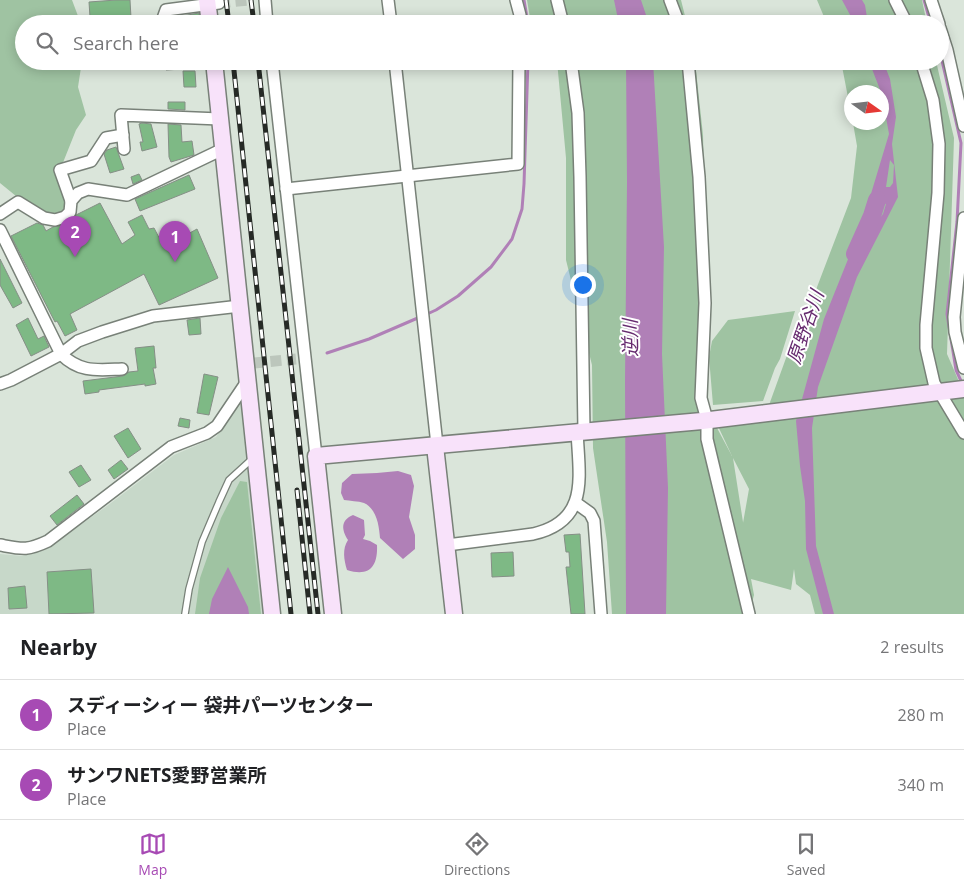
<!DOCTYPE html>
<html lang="en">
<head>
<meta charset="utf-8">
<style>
  :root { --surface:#fff; --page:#f2f2f2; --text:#202124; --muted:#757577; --line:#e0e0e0; --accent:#a74ab4 }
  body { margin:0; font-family:"Open Sans","Noto Sans JP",sans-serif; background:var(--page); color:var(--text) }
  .compass { position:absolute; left:844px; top:85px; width:45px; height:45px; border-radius:50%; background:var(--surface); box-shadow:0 2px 12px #0003; rotate:104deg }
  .you { position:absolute; left:582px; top:284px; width:18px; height:18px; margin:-12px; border:4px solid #fff; border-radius:50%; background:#1a73e8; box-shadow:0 0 0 8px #1a73e833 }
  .badge { display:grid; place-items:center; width:32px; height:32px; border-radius:50%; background:var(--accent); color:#fff; font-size:16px; font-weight:700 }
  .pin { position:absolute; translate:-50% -41px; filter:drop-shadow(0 1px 2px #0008) }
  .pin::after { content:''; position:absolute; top:26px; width:18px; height:15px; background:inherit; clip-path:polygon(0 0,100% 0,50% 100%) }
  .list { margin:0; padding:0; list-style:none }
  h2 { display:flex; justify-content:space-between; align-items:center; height:65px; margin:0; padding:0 20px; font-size:21px }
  h2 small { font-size:16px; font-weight:400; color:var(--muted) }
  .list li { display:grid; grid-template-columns:32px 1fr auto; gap:15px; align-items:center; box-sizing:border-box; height:70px; padding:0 20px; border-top:1px solid var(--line) }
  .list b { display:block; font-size:19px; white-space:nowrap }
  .list p { margin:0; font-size:16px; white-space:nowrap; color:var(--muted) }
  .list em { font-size:16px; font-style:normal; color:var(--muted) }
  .icon { flex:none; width:28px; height:28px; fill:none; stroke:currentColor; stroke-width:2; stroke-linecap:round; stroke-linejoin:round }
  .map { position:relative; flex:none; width:964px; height:614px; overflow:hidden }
  .search { position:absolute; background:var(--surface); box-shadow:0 2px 12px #0003; left:15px; right:15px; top:15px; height:55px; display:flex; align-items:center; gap:12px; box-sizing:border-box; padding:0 18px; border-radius:28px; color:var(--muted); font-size:19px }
  .sheet { height:205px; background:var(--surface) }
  nav { display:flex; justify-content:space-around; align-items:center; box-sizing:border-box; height:70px; border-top:1px solid var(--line); background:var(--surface); font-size:14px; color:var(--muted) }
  nav a { display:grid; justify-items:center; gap:2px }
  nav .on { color:var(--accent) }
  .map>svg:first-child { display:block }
</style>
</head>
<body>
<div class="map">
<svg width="964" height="614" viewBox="0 0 964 614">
  <rect width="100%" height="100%" fill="#dae5da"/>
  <!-- built -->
  <path fill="#c7d8c9" d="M241,402l24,212h-265v-60l22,2 23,-6 62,-44 67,-51 42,-18z"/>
  <!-- green -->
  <g fill="#9fc3a2" fill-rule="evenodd">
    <path d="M0,0h72l9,24h-57v37h58l-4,26 8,28 -10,15 -16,40 11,35 -12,14 -21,-5 -38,-31z"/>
    <path d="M527,0h154l6,24h-156z"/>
    <path d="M817,0h105l5,24h-100z"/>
    <path d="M557,61h138l8,74 3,126 -5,137 31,58 -15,-32 52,-19 21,-58 19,-39 42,-110 6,-52 -4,-23 29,-1v-30h-30l-1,21 -10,-52h95l18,77 -7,216 17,39v221h-149l-5,-19 -14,-11 -2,-15 -3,21 -40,-11 3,16 -5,19h-137l-5,-72 -14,-94 -1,-83 -26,-105v-102zM733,458l16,31 -6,34v-1z"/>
    <path d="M795,311l-15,48 -5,9 -12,33 -50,4 -4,-48 3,-16 16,-21z"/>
    <path d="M240,481l7,1 14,132h-66l5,-36 21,-60z"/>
  </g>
  <!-- water -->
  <g fill="#b080b7" fill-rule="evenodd">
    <path d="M614,0h27l8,24h-30z"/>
    <path d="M842,0h20l3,5 3,19h-13z"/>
    <path d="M626,61h27l11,186 -2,107 6,134 -2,126h-40v-2l-1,-231 2,-199z"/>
    <path d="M869,61h14l7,18 6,38 -4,27 6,53 -41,80 -39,110 -6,41 4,118 18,68h-11l-17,-65 -1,-48 -5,-35 -4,-45 28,-102 37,-92 28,-93 -7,-39zM890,160l4,5 -1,18 -3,4h-4zM883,203l3,1 -3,10 -13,18h-7z"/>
    <path d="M398,471l13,4 3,11 -5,31 6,18v14l-12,10 -23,-21c-1,-12 -3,-29 -16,-35 -6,-2 -14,-2 -20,-3l-3,-7 1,-10 10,-9 25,-1z"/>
    <path d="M353,515l11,5 1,15 -2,4 7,2 7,4c1,22 -8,32 -30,25 -3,-10 -5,-21 1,-30 -7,-11 -7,-20 5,-25z"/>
    <path d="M228,567l20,40 1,7h-40l3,-15z"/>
  </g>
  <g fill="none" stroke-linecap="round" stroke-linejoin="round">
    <!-- stream -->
    <g stroke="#b080b7" stroke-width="3">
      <path d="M524,0l4,24"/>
      <path d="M924,0l7,24"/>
      <path d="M940,52l21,91 -4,79 -10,92 9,56 6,13"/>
      <path d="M425,315l11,-5 22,-14 33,-29 21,-28 10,-30 2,-25 4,-123"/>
      <path d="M327,353l42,-14 51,-22"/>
    </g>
    <!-- river -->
    <path stroke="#b080b7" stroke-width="18" d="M855,254l17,-38 5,-16"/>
  </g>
  <!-- building -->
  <g fill="#7eb985" stroke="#858f86">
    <path d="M116,0h14l1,18h-14v-2l-27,1 -1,-15z"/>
    <path d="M199,13l1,11h-17l-1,-8z"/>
    <path d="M166,61h16v8l-16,1z"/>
    <path d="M183,71h12l1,16h-12z"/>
    <path d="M168,102h17v8l-17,-1z"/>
    <path d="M142,123l9,1 6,23 -15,4 -2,-9h3l-4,-18z"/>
    <path d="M168,124l13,1 1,17 10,-1 2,14 -23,7 -2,-5z"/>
    <path d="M116,147l8,22 -14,4 -6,-19 3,-4z"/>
    <path d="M139,174l3,6 -9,4 -2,-7z"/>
    <path d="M189,175l6,14 -55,22 -5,-12z"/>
    <path d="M100,203l22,41 13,-9 -7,-13 14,-7 7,14 5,-1 10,19 33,-18 21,49 -59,27 -15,-31 -74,40 7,16 -12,6 -8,-15 -2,1 -44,-86 26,-13 6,2 3,6 7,-4 14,-3 9,-9z"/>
    <path d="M0,259l22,44 -9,5 -13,-23z"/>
    <path d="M28,318l10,21 6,-3 5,11 -18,9 -15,-31z"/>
    <path d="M200,318l1,16 -12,1 -2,-15z"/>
    <path d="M154,346l2,22h-3l3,16 -11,2v-2l-46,6v2l-14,2 -2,-13 40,-5 6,-4 9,-1 -3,-23z"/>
    <path d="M204,374l14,3 -9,38 -12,-2z"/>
    <path d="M180,418l10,2 -1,8 -11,-2z"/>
    <path d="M128,428l13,21 -13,9 -14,-22z"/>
    <path d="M121,460l7,9 -14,10 -6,-9z"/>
    <path d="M81,465l10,15 -12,7 -10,-15z"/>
    <path d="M77,495l7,9 -27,21 -7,-9z"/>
    <path d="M580,534l5,80h-14l-5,-47h4l-1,-15h-3l-2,-17z"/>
    <path d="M513,552l1,24 -22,1 -1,-24z"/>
    <path d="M91,569l3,44 -45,1 -2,-42z"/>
    <path d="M25,586l2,22 -18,1 -1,-21z"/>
  </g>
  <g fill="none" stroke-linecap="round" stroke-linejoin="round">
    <!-- street-tunnel -->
    <g stroke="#bcc6bc" stroke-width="11" stroke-dasharray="11 5.5" stroke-linecap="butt">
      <path d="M219,3l29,-3"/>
      <path d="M254,363l42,-4"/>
    </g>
    <!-- lane casing -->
    <g stroke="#788178" stroke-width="8">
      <path id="lane" d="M185,614l4,-25 13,-47 17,-40 10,-22 23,-21"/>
    </g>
    <!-- street casing -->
    <g stroke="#788178" stroke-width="14">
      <g id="street">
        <path d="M265,0l2,24"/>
        <path d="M388,0l3,24"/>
        <path d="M516,0l4,15 -1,9"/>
        <path d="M557,0l6,24"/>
        <path d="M670,0l9,24"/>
        <path d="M895,0l12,24"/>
        <path d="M931,0l8,24"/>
        <path d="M144,24l17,-1"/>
        <path d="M161,24l5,-14 53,-7"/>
        <path d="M940,28l7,22 17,76"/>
        <path d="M272,61l44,395"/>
        <path d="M395,61l42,384"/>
        <path d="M571,61l7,52 2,64 4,254"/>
        <path d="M688,61l11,116 6,126 -4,95 6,22v19l42,175"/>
        <path d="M921,61l12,39 6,44 -1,49 -12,132v23l8,35 30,50"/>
        <path d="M124,149l-3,-34 99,4"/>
        <path d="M286,189l232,-25 1,-103"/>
        <path d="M71,201l-11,-31 31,-9 15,-23 17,-3"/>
        <path d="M0,214l18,-12 26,16 11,2 10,-3 5,-5 1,-11 7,-8 10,-4 39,6 96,-46"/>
        <path d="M964,218l-10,99 1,15 9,36"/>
        <path d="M0,230l61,124c19,19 36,16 61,15"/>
        <path d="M0,384l11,-4 50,-26 17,-13 24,-9 51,-16 87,-10"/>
        <path d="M576,503l14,10 4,8 7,93"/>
        <path d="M0,545c22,4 27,6 48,-4l123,-94 36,-14 10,-7 31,-46"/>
        <path d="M447,545l86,-11c57,-13 46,-57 44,-103"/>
      </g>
    </g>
    <!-- secondary casing -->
    <g stroke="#788178" stroke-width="19">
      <g id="secondary">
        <path d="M207,0l3,24"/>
        <path d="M214,61l58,553"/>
        <path d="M435,446l19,168"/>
        <path d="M333,614l-17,-158 386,-35 262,-32"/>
      </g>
    </g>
    <!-- lane -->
    <use href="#lane" stroke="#fff" stroke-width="5.5"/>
    <!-- street -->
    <use href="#street" stroke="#fff" stroke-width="11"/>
    <!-- secondary -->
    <use href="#secondary" stroke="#f8e2fa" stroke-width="16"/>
    <!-- rail casing -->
    <g stroke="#262a26" stroke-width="5">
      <g id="rail">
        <path d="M226,0l3,24"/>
        <path d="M251,0l3,24"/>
        <path d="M233,61l58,553"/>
        <path d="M258,61l60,553"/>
        <path d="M297,490l13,124"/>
      </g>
    </g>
    <!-- rail -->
    <use href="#rail" stroke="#fff" stroke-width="3" stroke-dasharray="9" stroke-linecap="butt"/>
  </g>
  <g text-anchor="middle" stroke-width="4" stroke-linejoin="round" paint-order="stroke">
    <!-- water labels -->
    <g font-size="19" font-style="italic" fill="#662b6f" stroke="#fff">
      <text transform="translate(805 327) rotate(-71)" y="7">原野谷川</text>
      <text transform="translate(630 338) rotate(-91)" y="7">逆川</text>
    </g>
  </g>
</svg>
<svg class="compass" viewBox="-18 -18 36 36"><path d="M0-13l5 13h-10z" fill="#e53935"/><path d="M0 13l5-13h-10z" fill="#757577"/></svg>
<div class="you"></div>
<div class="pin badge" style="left:175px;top:262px">1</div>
<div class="pin badge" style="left:75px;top:257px">2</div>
<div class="search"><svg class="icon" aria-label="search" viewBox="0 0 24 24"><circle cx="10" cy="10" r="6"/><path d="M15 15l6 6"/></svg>Search here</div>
</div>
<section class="sheet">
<h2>Nearby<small>2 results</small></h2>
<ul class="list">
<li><span class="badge">1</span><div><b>スディーシィー 袋井パーツセンター</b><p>Place</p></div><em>280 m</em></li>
<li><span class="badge">2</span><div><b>サンワNETS愛野営業所</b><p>Place</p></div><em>340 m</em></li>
</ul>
</section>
<nav>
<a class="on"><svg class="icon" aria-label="map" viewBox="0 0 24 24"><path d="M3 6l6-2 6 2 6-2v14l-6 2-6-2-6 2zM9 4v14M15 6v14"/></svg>Map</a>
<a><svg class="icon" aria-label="directions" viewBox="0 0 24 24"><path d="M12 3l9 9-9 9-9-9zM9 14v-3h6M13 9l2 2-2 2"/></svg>Directions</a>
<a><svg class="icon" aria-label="saved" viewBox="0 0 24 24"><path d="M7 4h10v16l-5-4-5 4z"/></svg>Saved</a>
</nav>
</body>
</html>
